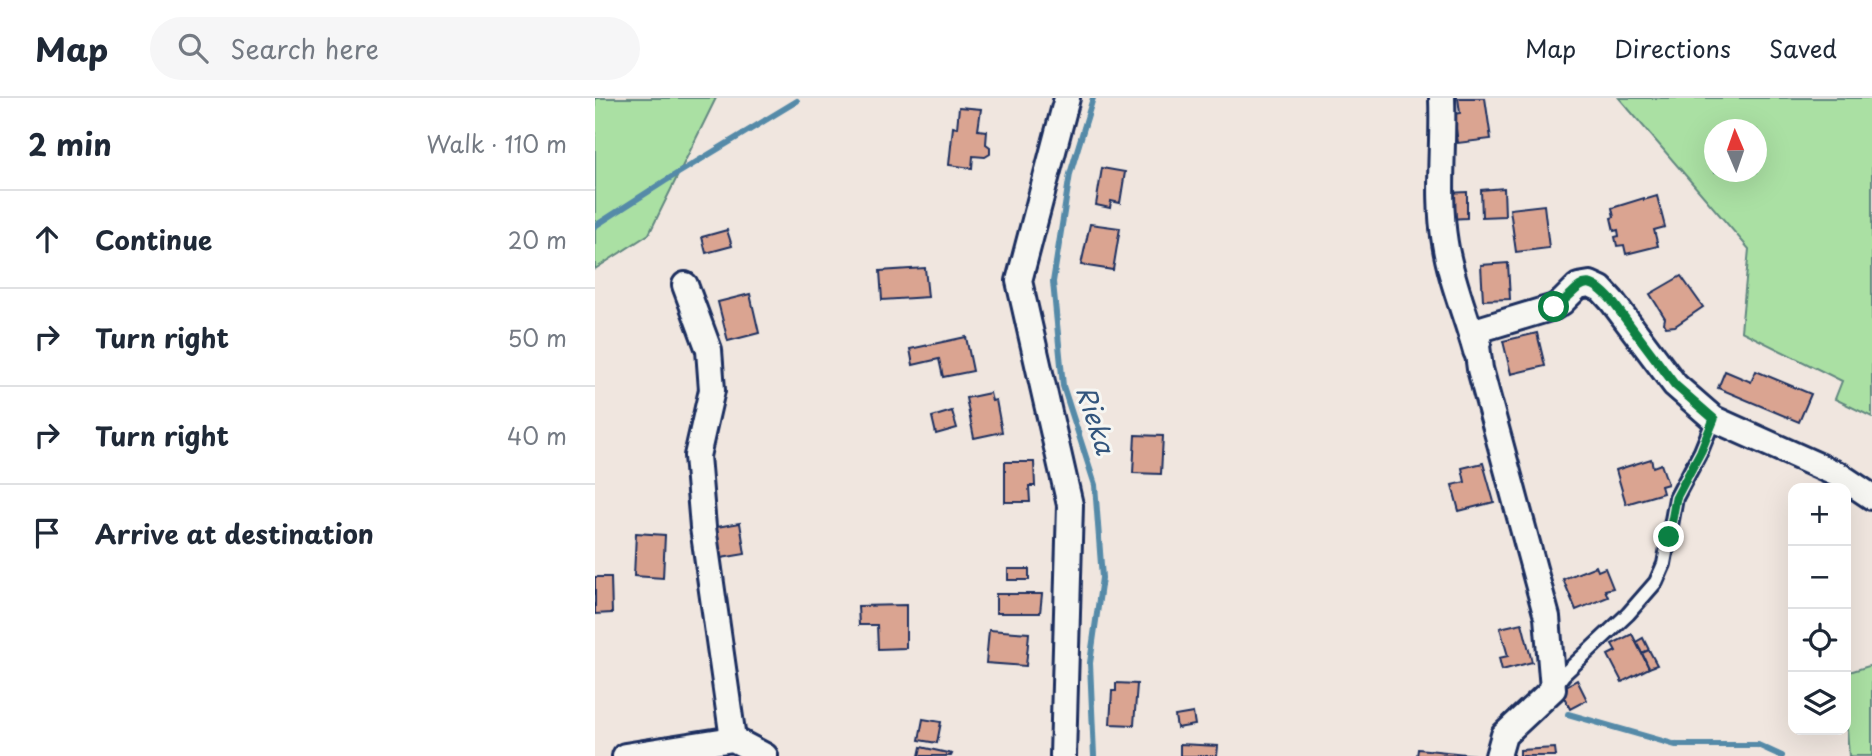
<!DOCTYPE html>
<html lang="en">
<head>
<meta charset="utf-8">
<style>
  :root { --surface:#fff; --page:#f6f6f7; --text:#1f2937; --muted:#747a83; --line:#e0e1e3 }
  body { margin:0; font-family:"Playpen Sans",sans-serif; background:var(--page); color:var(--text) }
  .controls { position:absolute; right:21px; bottom:21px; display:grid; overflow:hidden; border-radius:14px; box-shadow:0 7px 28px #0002 }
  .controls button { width:63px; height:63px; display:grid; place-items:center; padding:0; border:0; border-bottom:2px solid var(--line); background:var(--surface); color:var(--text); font:35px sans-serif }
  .compass { position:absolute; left:1109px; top:21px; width:63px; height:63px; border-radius:50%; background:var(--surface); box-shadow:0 7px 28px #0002; rotate:358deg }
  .stop { position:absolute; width:21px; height:21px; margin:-16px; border:5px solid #0b8043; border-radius:50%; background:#fff }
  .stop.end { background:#0b8043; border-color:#fff; box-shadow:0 2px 7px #0008 }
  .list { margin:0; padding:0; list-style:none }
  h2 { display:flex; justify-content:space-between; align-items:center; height:91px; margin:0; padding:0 28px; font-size:30px }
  h2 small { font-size:23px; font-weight:400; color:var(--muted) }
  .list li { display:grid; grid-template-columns:46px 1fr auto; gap:21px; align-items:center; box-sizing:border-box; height:98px; padding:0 28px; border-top:2px solid var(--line) }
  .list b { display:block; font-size:26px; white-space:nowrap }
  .list em { font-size:23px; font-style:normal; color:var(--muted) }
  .icon { flex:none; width:38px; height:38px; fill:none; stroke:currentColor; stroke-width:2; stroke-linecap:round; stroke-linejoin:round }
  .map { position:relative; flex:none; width:1277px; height:658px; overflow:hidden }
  header { display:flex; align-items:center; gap:42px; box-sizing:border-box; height:98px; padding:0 35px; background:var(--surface); border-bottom:2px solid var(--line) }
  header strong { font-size:33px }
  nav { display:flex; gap:38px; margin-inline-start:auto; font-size:24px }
  .search { width:490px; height:63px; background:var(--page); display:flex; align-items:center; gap:18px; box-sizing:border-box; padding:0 24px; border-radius:38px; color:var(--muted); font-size:26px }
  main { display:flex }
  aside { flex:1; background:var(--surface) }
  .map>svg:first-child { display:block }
</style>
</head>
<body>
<header>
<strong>Map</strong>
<div class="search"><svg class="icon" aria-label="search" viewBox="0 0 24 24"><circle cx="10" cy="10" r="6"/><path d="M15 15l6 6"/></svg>Search here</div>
<nav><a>Map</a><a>Directions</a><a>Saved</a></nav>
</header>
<main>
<aside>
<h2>2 min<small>Walk · 110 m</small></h2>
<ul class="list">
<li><svg class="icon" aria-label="ahead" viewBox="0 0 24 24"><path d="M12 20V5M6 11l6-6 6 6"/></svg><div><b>Continue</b></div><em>20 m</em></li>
<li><svg class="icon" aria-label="right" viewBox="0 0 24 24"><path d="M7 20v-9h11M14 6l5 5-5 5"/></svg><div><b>Turn right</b></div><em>50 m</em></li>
<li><svg class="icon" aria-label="right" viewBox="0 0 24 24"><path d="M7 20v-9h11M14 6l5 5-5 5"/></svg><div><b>Turn right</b></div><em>40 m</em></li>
<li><svg class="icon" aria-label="arrive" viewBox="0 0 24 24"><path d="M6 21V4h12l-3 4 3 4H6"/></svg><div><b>Arrive at destination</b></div></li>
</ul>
</aside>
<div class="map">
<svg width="1277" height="658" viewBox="0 0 1277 658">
  <rect width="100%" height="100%" fill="#f0e6df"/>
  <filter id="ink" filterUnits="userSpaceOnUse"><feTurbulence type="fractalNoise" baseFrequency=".0143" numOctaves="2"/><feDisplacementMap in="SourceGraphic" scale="14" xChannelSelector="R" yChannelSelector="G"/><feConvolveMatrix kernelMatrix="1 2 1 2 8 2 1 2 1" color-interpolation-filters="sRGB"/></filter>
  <g filter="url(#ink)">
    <!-- green -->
    <g fill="#aae0a3" stroke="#628880" stroke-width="2" fill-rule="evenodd">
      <path d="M0,0h121l-67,136 -54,35z"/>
      <path d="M1024,0h253v319l-37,-18 7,-18 -101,-50 8,-82zM1120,32h42v42h-42z"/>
      <path d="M1277,567v91h-23l-3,-40v-43z"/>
    </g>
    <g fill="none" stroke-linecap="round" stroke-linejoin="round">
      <!-- stream -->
      <g stroke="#548aa8" stroke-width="6">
        <path d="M498,0l-23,76 -17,108 10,104 32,99 7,93 -12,85 4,93"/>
        <path d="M0,128l70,-45 132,-80"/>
        <path d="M973,616l108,31h82l24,11"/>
      </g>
    </g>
    <!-- building -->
    <g fill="#daa491" stroke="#1b2f5e" stroke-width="2">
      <path d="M863,0h27l6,41 -33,4 -4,-29 6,-1z"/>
      <path d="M364,9l22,2 -3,21 9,1 -1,13 4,3v7l-5,3 -12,-1 -1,12 -23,-3 4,-38 4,1z"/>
      <path d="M507,70l23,4 -5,31 -9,-2 -1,7 -14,-3z"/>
      <path d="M909,90l1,28 -23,1 -1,-27z"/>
      <path d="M872,94v26l-19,1v-26z"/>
      <path d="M1062,98l8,31 -11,3 4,16 -32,8 -2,-9 -7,1 -2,-9 4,-1 -1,-6 -4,1 -3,-13 3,-1 -2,-9 32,-10v2z"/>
      <path d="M949,107l5,43 -33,4 -6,-43z"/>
      <path d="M495,126l30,4 -7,42 -32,-5z"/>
      <path d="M132,132l5,16 -26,7 -4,-16z"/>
      <path d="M913,165l2,36 -27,1 -2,-35z"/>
      <path d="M330,170l3,29 -46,3 -2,-29z"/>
      <path d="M1086,178l22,31 -28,19 -9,1 -2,-4 1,-5 -15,-24z"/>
      <path d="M155,196l9,39 -31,8 -10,-39z"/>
      <path d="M942,235l8,33 -34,8 -8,-33z"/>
      <path d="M371,239l7,34 -30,6 -4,-18 -26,6 -3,-16z"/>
      <path d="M1130,273l26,11 5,-11 55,23 -12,28 -81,-34z"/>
      <path d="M395,295l2,8 4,-1 6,32 -28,6 -8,-40z"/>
      <path d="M357,313l5,17 -21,6 -4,-17z"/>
      <path d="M540,337l28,1 -2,38 -28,-1z"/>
      <path d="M1056,361l2,8 8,-3 7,20 -7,2 2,7 -37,11 -10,-34z"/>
      <path d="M410,364h29l1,24h-6l1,16h-25z"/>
      <path d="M888,365l11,39 -35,9 -7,-26 13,-3 -3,-14z"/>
      <path d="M145,425l5,31 -30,5 -4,-31z"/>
      <path d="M41,435l29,2 -2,43 -29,-2z"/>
      <path d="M1001,468l2,5 7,-3 8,20 -8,2 3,7 -32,13 -13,-31z"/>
      <rect x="413" y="471" width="21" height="11"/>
      <path d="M0,479h16l1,36 -17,1z"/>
      <path d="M401,496h46l-2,19h-44z"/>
      <path d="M311,507v43l-28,1 -1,-24h-18l-1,-19z"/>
      <path d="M927,525l10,39 -30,8 -3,-12 9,-2 -8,-28z"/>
      <path d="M394,532l40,3 -3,33 -40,-3z"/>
      <path d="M1037,536l17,34 -27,14 -14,-27 8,-4 -4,-7z"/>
      <path d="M1048,540l6,12 -7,3 -6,-11z"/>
      <path d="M1054,552l8,15 -8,3 -7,-15z"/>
      <path d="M982,582l10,20 -17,9 -10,-20z"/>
      <path d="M521,585l21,1 -3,41 -24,-1 2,-33h4z"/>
      <path d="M598,615l2,12 -18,3 -2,-12z"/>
      <path d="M328,621l18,3 -4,21 -18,-3z"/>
      <path d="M585,646l38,2 -1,10h-37z"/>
      <path d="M326,649l31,7 -1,2h-32z"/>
      <path d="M960,650l1,8h-36v-6z"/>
      <path d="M823,651l57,6 -58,1z"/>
    </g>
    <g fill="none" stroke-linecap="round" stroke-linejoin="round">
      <!-- service casing -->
      <g stroke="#1b2f5e" stroke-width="18">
        <path id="service" d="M960,588l9,-12 64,-60 28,-32 8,-18 12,-66 25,-47 13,-32"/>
      </g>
      <!-- minor casing -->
      <g stroke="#1b2f5e" stroke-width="30">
        <g id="minor">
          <path d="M847,0c2,48 -5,97 3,145 6,38 21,72 31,108"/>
          <path d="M90,187l24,65 3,40 -15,66 6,71 30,212"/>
          <path d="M30,658l108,-17 32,17"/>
          <path d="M468,658l7,-251 -51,-224 48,-183"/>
          <path d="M903,658l6,-21 49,-46 -6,-72 -67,-248 -3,-23 4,-17 73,-22 8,-5 16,-16 12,-2 11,5 11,12 63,84 39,34 125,56 33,22"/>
        </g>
      </g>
      <!-- service -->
      <use href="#service" stroke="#f6f6f2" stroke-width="12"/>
      <!-- minor -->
      <use href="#minor" stroke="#f6f6f2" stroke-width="24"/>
    </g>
  </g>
  <g fill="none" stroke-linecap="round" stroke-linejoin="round" filter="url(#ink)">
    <!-- route -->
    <path stroke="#0b8043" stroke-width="9" d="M959,209c26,-14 27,-41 58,-6l63,84 39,34 -13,32 -25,47 -7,39"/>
  </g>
  <g text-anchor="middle" stroke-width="6" stroke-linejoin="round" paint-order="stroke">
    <!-- water labels -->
    <g font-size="26" font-style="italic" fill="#33557d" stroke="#f6f6f2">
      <text transform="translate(500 322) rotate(72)" y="9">Rieka</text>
    </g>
  </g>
</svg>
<div class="controls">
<button>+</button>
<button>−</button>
<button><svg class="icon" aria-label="locate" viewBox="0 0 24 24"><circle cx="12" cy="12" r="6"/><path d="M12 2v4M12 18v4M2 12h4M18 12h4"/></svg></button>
<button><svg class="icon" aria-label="layers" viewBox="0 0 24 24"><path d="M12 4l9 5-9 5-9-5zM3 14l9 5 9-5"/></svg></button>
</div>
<svg class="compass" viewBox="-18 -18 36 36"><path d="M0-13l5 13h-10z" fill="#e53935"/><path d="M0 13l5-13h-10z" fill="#747a83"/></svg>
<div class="stop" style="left:959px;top:209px"></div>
<div class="stop end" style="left:1074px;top:439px"></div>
</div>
</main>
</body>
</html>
